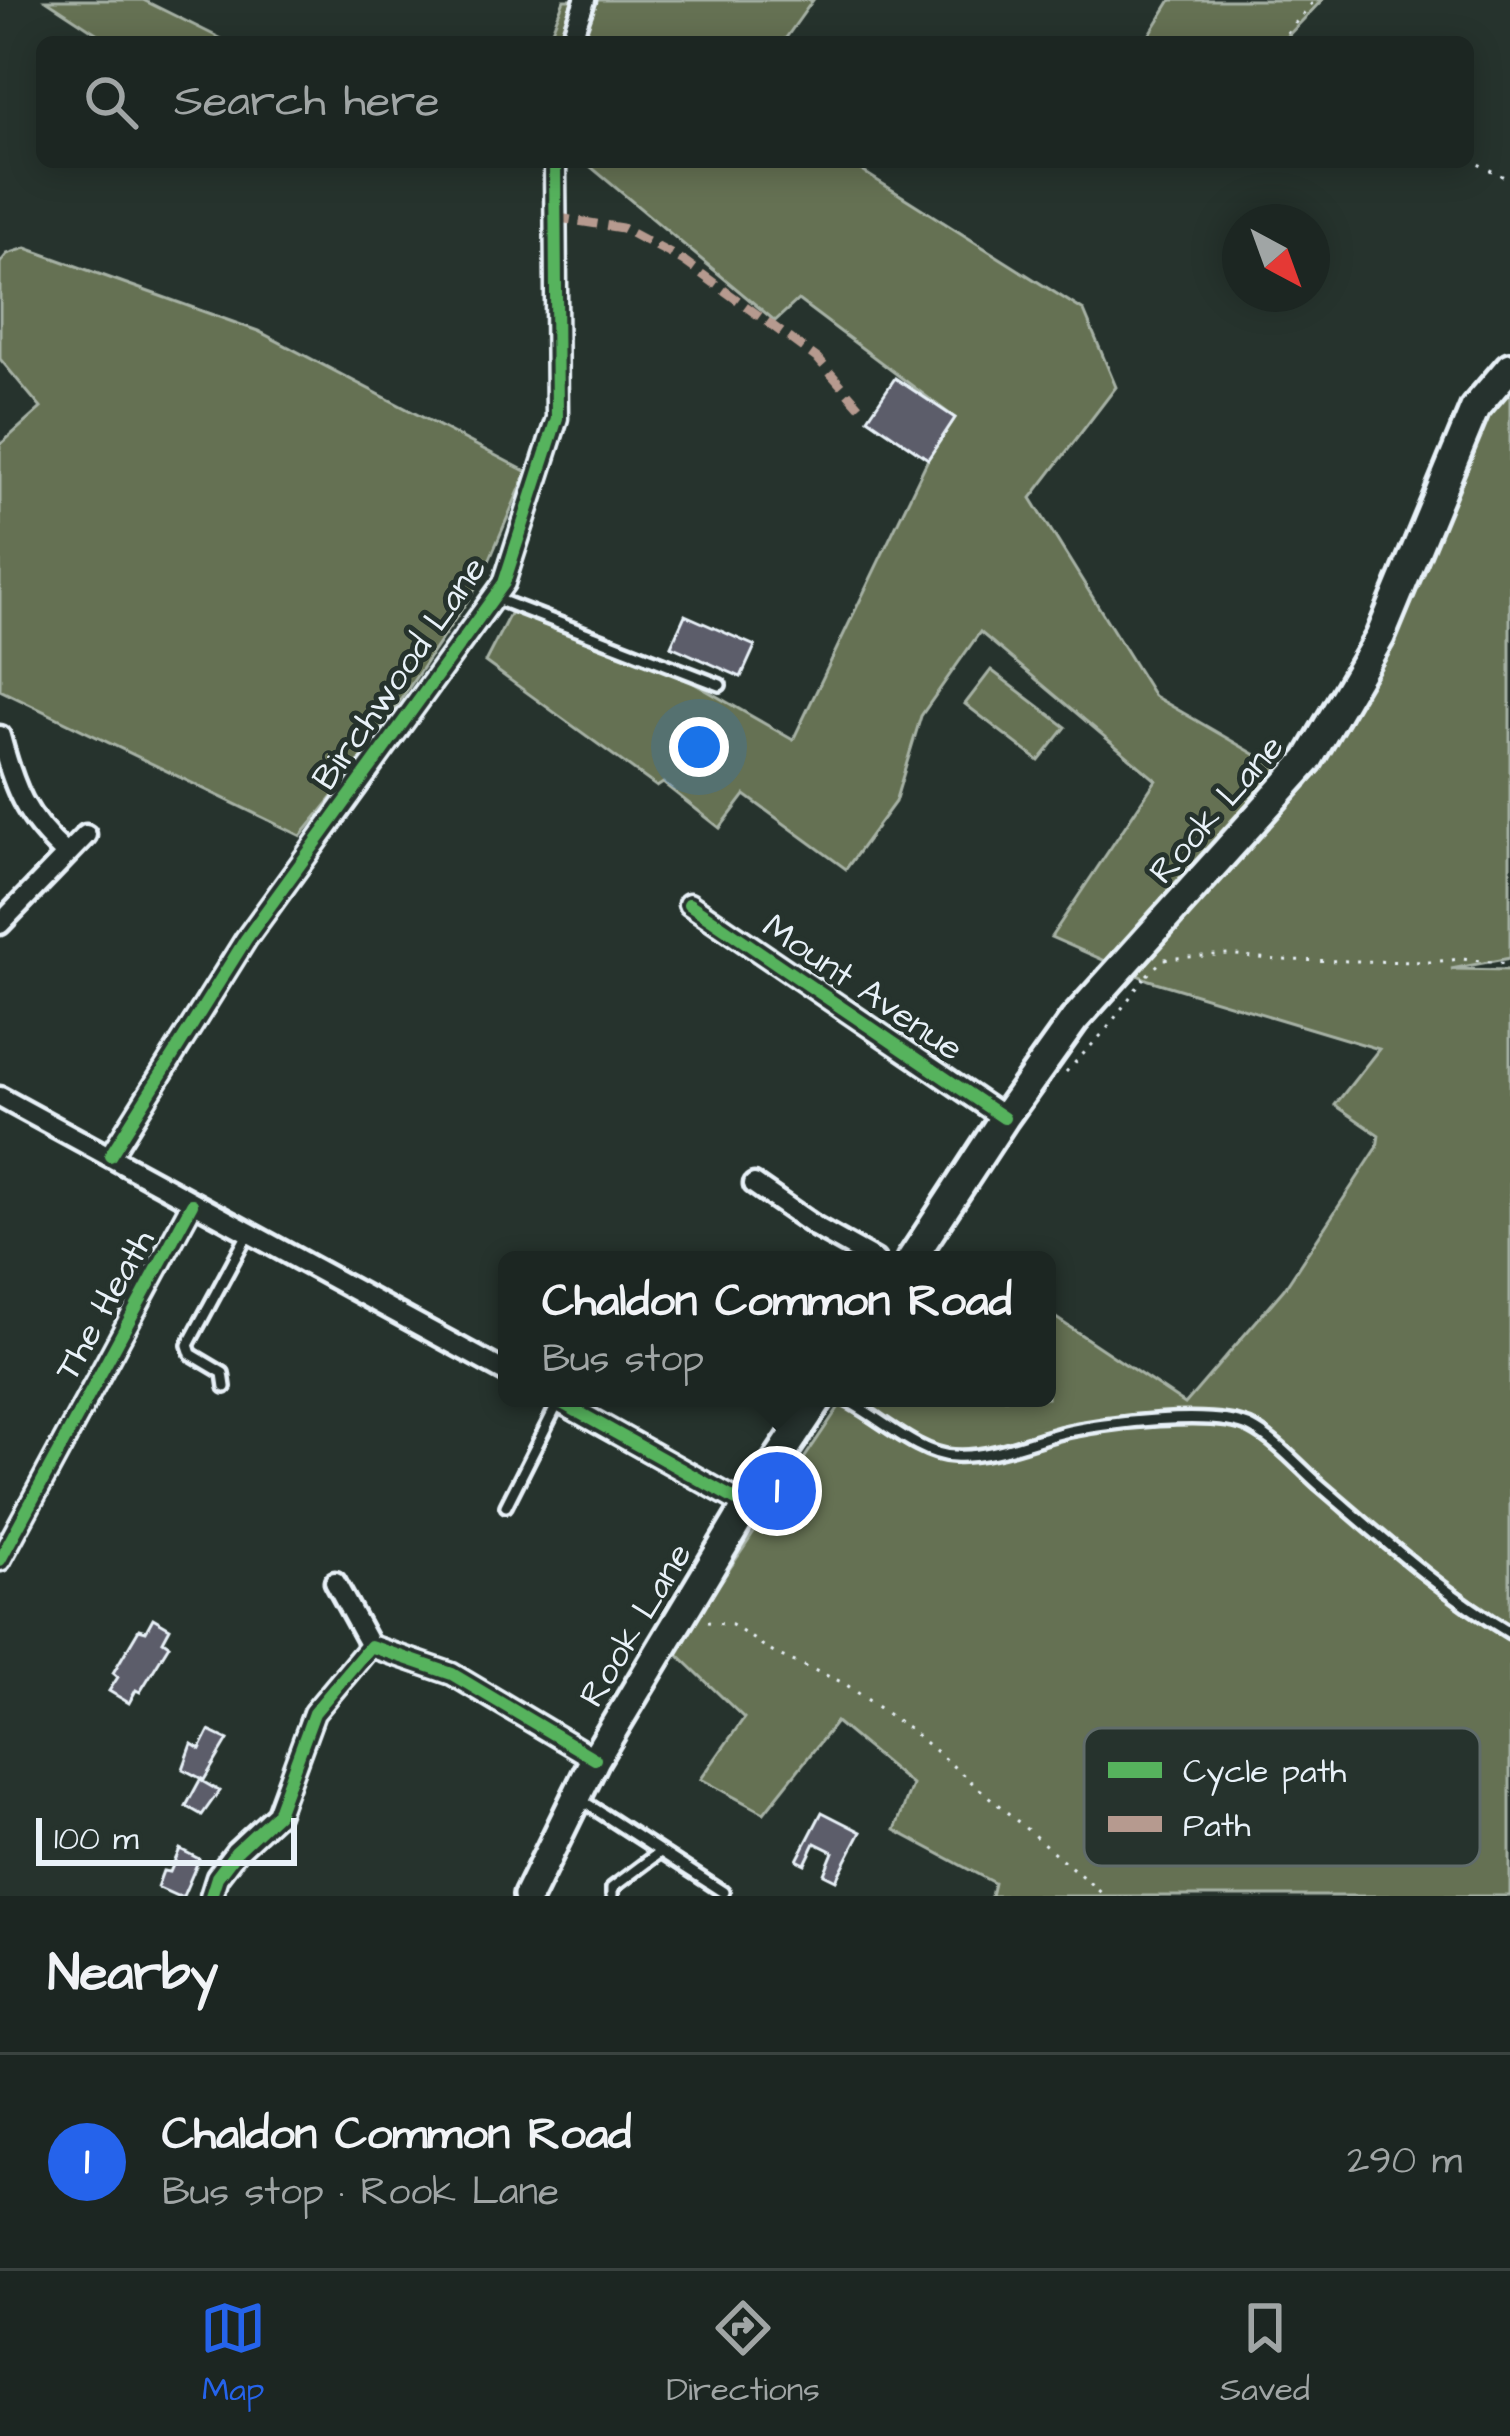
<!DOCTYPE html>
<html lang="en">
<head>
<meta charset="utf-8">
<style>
  :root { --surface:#1c2622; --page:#29322f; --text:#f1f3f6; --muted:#a0a5a5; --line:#3a4340; --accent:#2563eb }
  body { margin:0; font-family:"Architects Daughter",sans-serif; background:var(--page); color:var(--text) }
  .compass { position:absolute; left:1222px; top:204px; width:108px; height:108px; border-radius:50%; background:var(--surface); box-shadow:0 6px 30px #0003; rotate:139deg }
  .scale { position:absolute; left:36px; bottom:30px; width:261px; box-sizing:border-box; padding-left:12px; border:6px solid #e8f1f8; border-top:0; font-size:33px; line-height:42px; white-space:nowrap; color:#e8f1f8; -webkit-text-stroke:9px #26332d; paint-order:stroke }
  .you { position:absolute; left:699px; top:747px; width:42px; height:42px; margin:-30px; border:9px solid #fff; border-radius:50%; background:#1a73e8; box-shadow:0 0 0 18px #1a73e833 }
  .badge { display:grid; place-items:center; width:78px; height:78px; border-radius:50%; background:var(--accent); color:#fff; font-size:39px; font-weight:700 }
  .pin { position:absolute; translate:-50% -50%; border:6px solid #fff; box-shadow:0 3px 12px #0006 }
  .popup { position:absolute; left:498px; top:1251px; width:558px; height:156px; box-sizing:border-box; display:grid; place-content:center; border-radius:18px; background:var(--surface); filter:drop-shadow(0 3px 9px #0005); font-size:39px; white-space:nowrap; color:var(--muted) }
  .popup b { font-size:45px; color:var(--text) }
  .popup::after { content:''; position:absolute; left:50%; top:100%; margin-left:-24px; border:24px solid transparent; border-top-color:var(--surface) }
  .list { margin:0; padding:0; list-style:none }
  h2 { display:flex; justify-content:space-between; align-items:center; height:156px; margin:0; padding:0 48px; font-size:51px }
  h2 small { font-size:39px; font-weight:400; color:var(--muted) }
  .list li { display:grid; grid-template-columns:78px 1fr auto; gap:36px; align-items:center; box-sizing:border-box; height:216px; padding:0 48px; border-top:3px solid var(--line) }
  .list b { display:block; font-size:45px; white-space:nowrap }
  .list p { margin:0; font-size:39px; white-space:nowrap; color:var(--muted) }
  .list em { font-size:39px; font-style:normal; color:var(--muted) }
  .icon { flex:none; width:66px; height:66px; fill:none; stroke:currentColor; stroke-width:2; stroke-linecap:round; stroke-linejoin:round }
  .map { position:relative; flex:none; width:1510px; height:1896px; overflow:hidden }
  .search { position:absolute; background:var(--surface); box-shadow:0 6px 30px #0003; left:36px; right:36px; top:36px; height:132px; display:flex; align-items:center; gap:30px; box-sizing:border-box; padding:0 42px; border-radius:18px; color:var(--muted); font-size:45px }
  .sheet { height:372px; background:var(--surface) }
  nav { display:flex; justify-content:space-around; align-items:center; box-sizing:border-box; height:168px; border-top:3px solid var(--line); background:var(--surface); font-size:33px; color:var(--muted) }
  nav a { display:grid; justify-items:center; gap:6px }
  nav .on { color:var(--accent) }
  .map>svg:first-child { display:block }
</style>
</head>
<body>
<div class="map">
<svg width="1510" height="1896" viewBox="0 0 1510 1896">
  <rect width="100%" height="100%" fill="#26332d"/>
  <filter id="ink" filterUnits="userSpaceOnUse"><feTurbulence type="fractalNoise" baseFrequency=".00833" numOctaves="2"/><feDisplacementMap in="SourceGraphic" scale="24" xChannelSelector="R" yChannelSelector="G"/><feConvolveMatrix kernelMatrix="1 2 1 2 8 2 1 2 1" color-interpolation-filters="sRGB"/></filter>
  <g filter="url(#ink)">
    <!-- green -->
    <g fill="#657152" stroke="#a6b1a5" stroke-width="3">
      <path d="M46,0h97l85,42h-118z"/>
      <path d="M564,0h249l-30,42h-229l-2,-12z"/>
      <path d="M1171,0h151l-40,42h-137z"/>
      <path d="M585,162h263l236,149 32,76 -85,111 123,198 154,89 191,-396 11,6v563l-59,11 59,1v926h-519l3,-13 -99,-53 17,-45 -76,-63 -72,91 -63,-34 43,-61 -70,-67 171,-253h202v-86l138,92 99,-115 93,-141 2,-13 -44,-30 44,-56 -230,-69 -98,-43 105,-157 -176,-148 -59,84 -26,86 -49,67 -101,-74 -25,33 -57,-45 -6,4 -172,-125 30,-58 133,53 145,83 135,-281 27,-41 -157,-118 -23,21z"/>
      <path d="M26,248l232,83 269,141 -47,110 -134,199 -45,55 -301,-146v-245l41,-37 -41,-49v-96l7,-9z"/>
      <path d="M991,670l75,57 -27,34 -74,-57z"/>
    </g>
    <!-- building -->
    <g fill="#5c5d6a" stroke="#e8f1f8" stroke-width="3">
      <path d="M895,378l60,40 -27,41 -60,-41z"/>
      <path d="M685,615l70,31 -14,31 -70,-31z"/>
      <path d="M153,1618l17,10 -7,13 6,4 -29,47 -4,-2 -7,13 -20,-12 9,-14 -5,-4 26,-44 7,2z"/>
      <path d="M209,1731l19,9 -24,40 -21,-11 9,-25 8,5z"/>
      <path d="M200,1780l19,11 -17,24 -16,-9z"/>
      <path d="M822,1812l39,20 -25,48 -12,-6 9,-22 -18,-9 -10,21 -8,-4z"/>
      <path d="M180,1849l19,10 -16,37h-6l-20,-9 6,-16 7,1z"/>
    </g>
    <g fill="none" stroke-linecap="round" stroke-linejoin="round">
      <!-- lane casing -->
      <g stroke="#e8f1f8" stroke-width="18">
        <g id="lane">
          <path d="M494,598l226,87"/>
          <path d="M225,1387l-2,-14 -32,-19 -3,-9 60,-111"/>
          <path d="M842,1398c34,16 76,57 112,58 37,2 73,-14 107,-23 40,-10 156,-24 191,-5 25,13 49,41 70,59 61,52 119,105 188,146"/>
          <path d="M506,1506l53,-105"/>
          <path d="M581,1800l142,92"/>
          <path d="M612,1896v-8l48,-36"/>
        </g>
      </g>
      <!-- street casing -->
      <g stroke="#e8f1f8" stroke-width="27">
        <g id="street">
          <path d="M570,42l15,-42"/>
          <path d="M0,736c14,53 25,81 66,118"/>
          <path d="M689,904l315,214"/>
          <path d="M0,924l86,-89"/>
          <path d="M0,1097l507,276"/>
          <path d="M110,1156l136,-217 258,-356 53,-165 -2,-256"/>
          <path d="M754,1184l62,43 59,33"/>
          <path d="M553,1398l194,108"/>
          <path d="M0,1560l192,-356"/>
          <path d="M335,1582l35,64"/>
          <path d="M211,1896l6,-19 19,-25 41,-38 37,-101 56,-67 82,28 143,85"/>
        </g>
      </g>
      <!-- secondary casing -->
      <g stroke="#e8f1f8" stroke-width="36">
        <g id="secondary">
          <path d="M911,1260l93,-142 70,-98 234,-260 72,-123 95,-229 35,-41"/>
          <path d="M528,1896l67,-137 152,-253 72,-108"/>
        </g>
      </g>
      <!-- path -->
      <g stroke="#e8f1f8" stroke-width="3" stroke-dasharray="3 9" stroke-linecap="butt">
        <path d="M1279,42l36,-42"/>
        <path d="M1468,159l42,21"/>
        <path d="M1147,975l17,-16 65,-5 48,6 154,2 30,-3 49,5"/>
        <path d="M1066,1072l40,-42 38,-52"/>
        <path d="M707,1622l25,3 42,28 70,30 69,49 192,164"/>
      </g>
      <!-- lane -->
      <use href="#lane" stroke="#26332d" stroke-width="9"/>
      <!-- street -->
      <use href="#street" stroke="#26332d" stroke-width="18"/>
      <!-- secondary -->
      <use href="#secondary" stroke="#26332d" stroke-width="27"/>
      <!-- quiet -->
      <path stroke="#b69a8f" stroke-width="9" stroke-dasharray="18 9" stroke-linecap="butt" d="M553,217l69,11 62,33 134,98 45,51"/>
      <!-- cycleway casing -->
      <g stroke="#26332d" stroke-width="20">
        <g id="cycleway">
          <path d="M689,904l315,214"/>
          <path d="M110,1156l136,-217 258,-356 53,-165 -2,-256"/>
          <path d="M553,1398l194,108"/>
          <path d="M0,1560l192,-356"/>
          <path d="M211,1896l6,-19 19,-25 41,-38 37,-101 56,-67 82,28 143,85"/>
        </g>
      </g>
      <!-- cycleway -->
      <use href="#cycleway" stroke="#56b35d" stroke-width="12"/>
    </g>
  </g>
  <g text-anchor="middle" stroke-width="10" stroke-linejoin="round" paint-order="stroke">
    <!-- street labels -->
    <g font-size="36" fill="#e8f1f8" stroke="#26332d">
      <text transform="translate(398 672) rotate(-55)" y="13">Birchwood Lane</text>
      <text transform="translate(1215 808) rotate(-49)" y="13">Rook Lane</text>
      <text transform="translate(864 986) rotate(34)" y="13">Mount Avenue</text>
      <text transform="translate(103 1304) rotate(-61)" y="13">The Heath</text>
      <text transform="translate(634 1624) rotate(-59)" y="13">Rook Lane</text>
    </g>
  </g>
  <!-- legend -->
  <rect x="1084" y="1728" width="396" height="138" rx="18" fill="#26332d" stroke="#606c6a" stroke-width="3"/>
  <rect x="1108" y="1762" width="54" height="16" fill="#56b35d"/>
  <rect x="1108" y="1816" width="54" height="16" fill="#b69a8f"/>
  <g font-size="33" fill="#e8f1f8">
    <text x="1183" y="1782">Cycle path</text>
    <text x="1183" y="1836">Path</text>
  </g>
</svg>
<svg class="compass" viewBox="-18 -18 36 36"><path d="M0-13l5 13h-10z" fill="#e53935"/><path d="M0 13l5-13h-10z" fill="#a0a5a5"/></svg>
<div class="scale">100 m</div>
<div class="you"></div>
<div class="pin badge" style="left:777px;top:1491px">1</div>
<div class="popup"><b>Chaldon Common Road</b>Bus stop</div>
<div class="search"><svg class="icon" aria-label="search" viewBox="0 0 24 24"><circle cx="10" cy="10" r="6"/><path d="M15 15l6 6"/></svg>Search here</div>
</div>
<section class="sheet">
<h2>Nearby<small></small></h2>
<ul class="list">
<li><span class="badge">1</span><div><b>Chaldon Common Road</b><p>Bus stop · Rook Lane</p></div><em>290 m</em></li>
</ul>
</section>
<nav>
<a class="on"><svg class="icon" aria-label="map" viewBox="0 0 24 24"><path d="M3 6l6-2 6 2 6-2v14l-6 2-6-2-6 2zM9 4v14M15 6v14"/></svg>Map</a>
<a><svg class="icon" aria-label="directions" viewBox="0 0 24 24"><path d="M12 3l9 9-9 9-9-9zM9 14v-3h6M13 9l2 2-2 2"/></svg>Directions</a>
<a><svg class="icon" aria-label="saved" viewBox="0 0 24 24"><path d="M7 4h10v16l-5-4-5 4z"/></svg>Saved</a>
</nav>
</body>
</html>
